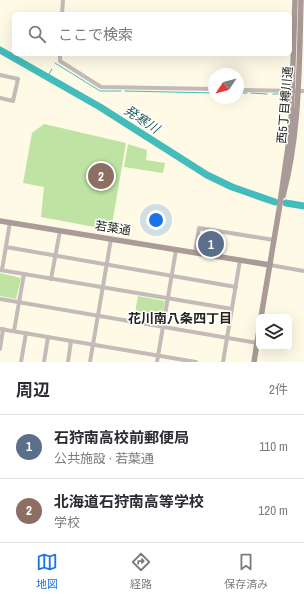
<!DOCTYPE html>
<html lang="ja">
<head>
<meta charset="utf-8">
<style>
  :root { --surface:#fff; --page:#f7f7f7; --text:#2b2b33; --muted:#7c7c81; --line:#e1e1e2; --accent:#1a73e8 }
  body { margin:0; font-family:"Archivo Narrow","Noto Sans JP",sans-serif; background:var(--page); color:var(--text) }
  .controls { position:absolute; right:12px; bottom:12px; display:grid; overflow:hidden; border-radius:6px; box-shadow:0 4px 16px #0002 }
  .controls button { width:36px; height:36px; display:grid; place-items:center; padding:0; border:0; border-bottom:1px solid var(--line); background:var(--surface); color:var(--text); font:20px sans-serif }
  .compass { position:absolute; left:208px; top:68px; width:36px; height:36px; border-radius:50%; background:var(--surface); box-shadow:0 4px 16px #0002; rotate:235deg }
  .you { position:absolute; left:156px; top:220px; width:14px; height:14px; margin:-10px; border:3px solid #fff; border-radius:50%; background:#1a73e8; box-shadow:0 0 0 6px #1a73e833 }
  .badge { display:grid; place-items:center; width:26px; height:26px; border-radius:50%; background:var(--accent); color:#fff; font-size:13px; font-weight:700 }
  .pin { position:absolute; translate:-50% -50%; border:2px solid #fff; box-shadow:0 1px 4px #0006 }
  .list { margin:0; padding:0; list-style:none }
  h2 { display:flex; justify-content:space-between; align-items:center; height:52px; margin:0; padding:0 16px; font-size:17px }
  h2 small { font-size:13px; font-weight:400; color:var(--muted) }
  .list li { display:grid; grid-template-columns:26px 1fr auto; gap:12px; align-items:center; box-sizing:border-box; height:64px; padding:0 16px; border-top:1px solid var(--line) }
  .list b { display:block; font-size:15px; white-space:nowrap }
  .list p { margin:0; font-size:13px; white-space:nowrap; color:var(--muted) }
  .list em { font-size:13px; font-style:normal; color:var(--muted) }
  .icon { flex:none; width:22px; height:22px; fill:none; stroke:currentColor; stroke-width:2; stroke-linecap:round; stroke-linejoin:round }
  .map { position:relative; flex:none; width:304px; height:362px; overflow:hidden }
  .search { position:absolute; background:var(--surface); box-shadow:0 4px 16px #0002; left:12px; right:12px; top:12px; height:44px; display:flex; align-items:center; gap:10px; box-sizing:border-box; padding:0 14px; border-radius:6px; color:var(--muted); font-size:15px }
  .sheet { height:180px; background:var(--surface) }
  nav { display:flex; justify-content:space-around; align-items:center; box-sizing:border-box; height:56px; border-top:1px solid var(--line); background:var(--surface); font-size:11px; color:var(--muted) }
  nav a { display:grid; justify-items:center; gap:2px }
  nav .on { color:var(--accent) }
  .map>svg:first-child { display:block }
</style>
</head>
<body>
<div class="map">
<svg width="304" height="362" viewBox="0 0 304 362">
  <rect width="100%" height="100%" fill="#fefae6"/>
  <!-- green -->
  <g fill="#bee3a2">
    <path d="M44,124l82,19 -15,87 -70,-13 3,-30 -21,-4 9,-50z"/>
    <path d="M128,144l19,6 -1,10 19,3 -2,10 -39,-6z"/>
    <path d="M0,273l21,5 -5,21 -16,-3z"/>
    <path d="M138,296l27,5 -4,21 -27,-3z"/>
  </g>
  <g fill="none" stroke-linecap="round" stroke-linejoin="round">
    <!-- stream -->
    <g stroke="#43bcbc" stroke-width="1">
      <path d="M55,63l45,28h21"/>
      <path d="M48,76l4,-7"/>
      <path d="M125,91l89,2"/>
      <path d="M238,93h9"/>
      <path d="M251,93l16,1"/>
      <path d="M273,94h11"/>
    </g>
    <!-- river -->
    <g stroke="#43bcbc" stroke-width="7">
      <path d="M0,50l100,57 107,68 25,12 43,15"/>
      <path d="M286,203l18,3"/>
    </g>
    <!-- street -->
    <g stroke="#c4bab8" stroke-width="4">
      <path d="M62,14l1,-14"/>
      <path d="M60,54v7l41,26 113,2"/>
      <path d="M0,75l18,4 -5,22 -13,-3"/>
      <path d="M238,90l66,1"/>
      <path d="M6,247l230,40"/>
      <path d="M195,253l4,-25 75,12"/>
      <path d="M270,265l34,6"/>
      <path d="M0,270l232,39"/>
      <path d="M2,270l8,-48"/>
      <path d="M51,279l9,-48"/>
      <path d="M0,299l257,44"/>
      <path d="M0,329l196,33"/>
      <path d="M14,331l10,-57"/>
      <path d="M0,349l3,-20"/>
      <path d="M21,362l5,-29"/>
      <path d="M44,362l4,-25"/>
      <path d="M68,362l3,-21"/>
      <path d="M90,362l21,-123"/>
      <path d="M157,362l19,-112"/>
      <path d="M223,362l17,-102"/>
    </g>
    <!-- secondary -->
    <g stroke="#aa9b98" stroke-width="5.5">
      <path d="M283,196c17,-63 16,-131 18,-196"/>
      <path d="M0,221l270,44"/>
      <path d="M261,317l18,-107 12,-84 4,-126"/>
      <path d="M254,362l5,-32"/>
    </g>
  </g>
  <g text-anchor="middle" stroke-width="3" stroke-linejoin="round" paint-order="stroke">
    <!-- street labels -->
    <g font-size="12" fill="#23221b" stroke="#fff">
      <text transform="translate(285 105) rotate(-85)" y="4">西5丁目樽川通</text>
      <text transform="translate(113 228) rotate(9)" y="4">若葉通</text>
    </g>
    <!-- water labels -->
    <g font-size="13" font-style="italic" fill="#2e6060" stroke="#fff">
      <text transform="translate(142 119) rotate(33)" y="5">発寒川</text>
    </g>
    <!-- neighbourhood labels -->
    <g font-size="13" font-weight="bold" fill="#23221b" stroke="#fff">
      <text x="180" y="323">花川南八条四丁目</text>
    </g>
  </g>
</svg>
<div class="controls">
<button><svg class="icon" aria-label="layers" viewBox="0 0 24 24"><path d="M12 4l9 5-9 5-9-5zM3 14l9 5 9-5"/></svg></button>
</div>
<svg class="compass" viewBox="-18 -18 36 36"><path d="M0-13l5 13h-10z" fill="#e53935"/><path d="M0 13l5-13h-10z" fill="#7c7c81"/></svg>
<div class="you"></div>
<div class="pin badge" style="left:211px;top:244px;background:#5c6f8a">1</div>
<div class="pin badge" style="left:101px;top:176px;background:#8d6e63">2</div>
<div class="search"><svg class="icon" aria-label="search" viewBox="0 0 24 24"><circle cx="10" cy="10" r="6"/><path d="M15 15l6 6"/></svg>ここで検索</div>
</div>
<section class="sheet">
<h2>周辺<small>2件</small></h2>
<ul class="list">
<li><span class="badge" style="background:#5c6f8a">1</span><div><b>石狩南高校前郵便局</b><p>公共施設 · 若葉通</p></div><em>110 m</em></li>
<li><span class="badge" style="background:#8d6e63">2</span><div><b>北海道石狩南高等学校</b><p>学校</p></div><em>120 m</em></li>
</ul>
</section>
<nav>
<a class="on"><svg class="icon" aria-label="map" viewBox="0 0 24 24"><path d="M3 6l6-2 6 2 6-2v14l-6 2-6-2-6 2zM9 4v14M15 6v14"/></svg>地図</a>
<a><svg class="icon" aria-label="directions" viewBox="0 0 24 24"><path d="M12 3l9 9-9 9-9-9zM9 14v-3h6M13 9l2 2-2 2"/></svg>経路</a>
<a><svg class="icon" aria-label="saved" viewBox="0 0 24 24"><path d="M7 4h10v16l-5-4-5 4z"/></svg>保存済み</a>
</nav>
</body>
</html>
